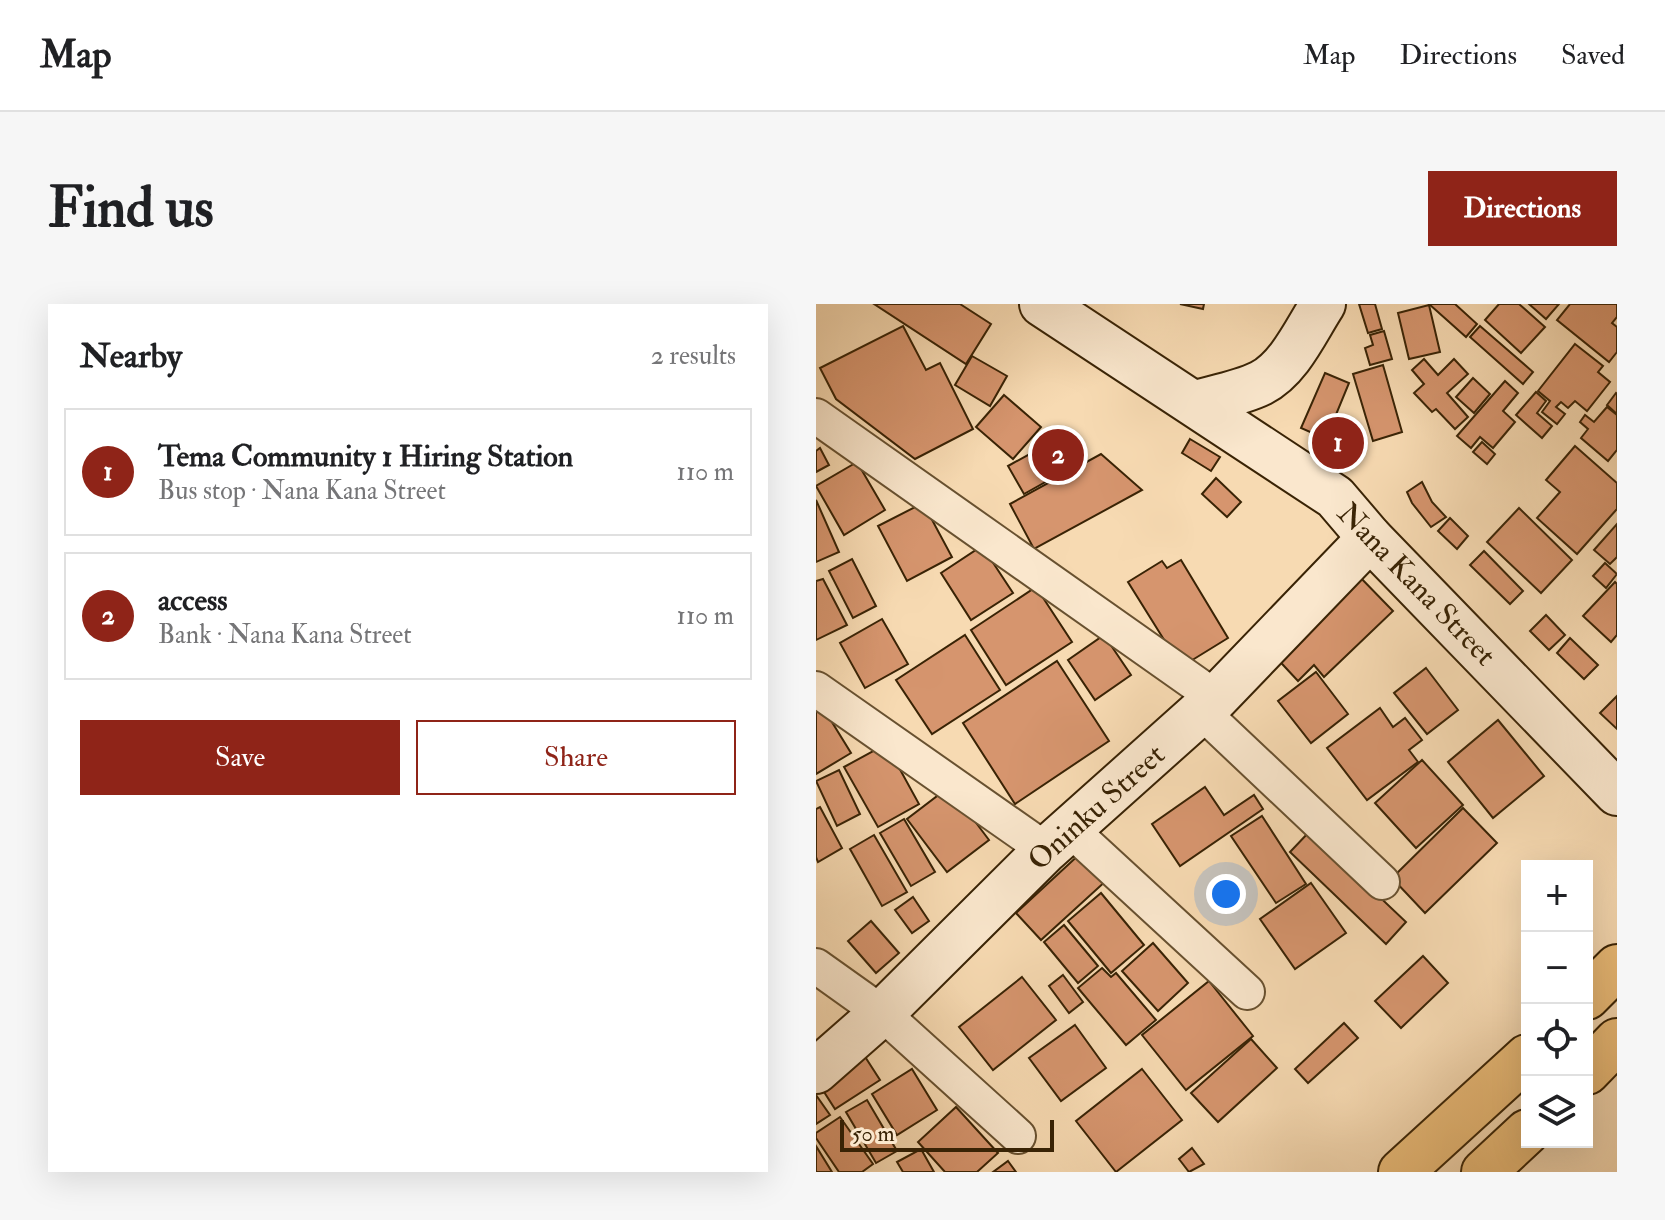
<!DOCTYPE html>
<html lang="en">
<head>
<meta charset="utf-8">
<style>
  :root { --surface:#fff; --page:#f6f6f6; --text:#202124; --muted:#757577; --line:#e0e0e0; --accent:#8f2418 }
  body { margin:0; font-family:"IM FELL Double Pica",serif; background:var(--page); color:var(--text) }
  .controls { position:absolute; right:24px; bottom:24px; display:grid; overflow:hidden; border-radius:0px; box-shadow:0 8px 32px #0002 }
  .controls button { width:72px; height:72px; display:grid; place-items:center; padding:0; border:0; border-bottom:2px solid var(--line); background:var(--surface); color:var(--text); font:40px sans-serif }
  .scale { position:absolute; left:24px; bottom:20px; width:214px; box-sizing:border-box; padding-left:8px; border:4px solid #392305; border-top:0; font-size:22px; line-height:28px; white-space:nowrap; color:#392305; -webkit-text-stroke:6px #fae7cd; paint-order:stroke }
  .you { position:absolute; left:410px; top:590px; width:28px; height:28px; margin:-20px; border:6px solid #fff; border-radius:50%; background:#1a73e8; box-shadow:0 0 0 12px #1a73e833 }
  .badge { display:grid; place-items:center; width:52px; height:52px; border-radius:50%; background:var(--accent); color:#fff; font-size:26px; font-weight:700 }
  .pin { position:absolute; translate:-50% -50%; border:4px solid #fff; box-shadow:0 2px 8px #0006 }
  .list { margin:0; padding:0; list-style:none }
  h2 { display:flex; justify-content:space-between; align-items:center; height:104px; margin:0; padding:0 32px; font-size:34px }
  h2 small { font-size:26px; font-weight:400; color:var(--muted) }
  .list li { display:grid; grid-template-columns:52px 1fr auto; gap:24px; align-items:center; box-sizing:border-box; height:128px; margin:0 16px 16px; padding:0 16px; border:2px solid var(--line); border-radius:0px }
  .list b { display:block; font-size:30px; white-space:nowrap }
  .list p { margin:0; font-size:26px; white-space:nowrap; color:var(--muted) }
  .list em { font-size:26px; font-style:normal; color:var(--muted) }
  .actions { display:flex; gap:16px; padding:24px 32px }
  .actions a { flex:1; padding:18px 0; border:2px solid var(--accent); border-radius:0px; text-align:center; font-size:28px; color:var(--accent) }
  .actions .main { background:var(--accent); color:#fff }
  .icon { flex:none; width:44px; height:44px; fill:none; stroke:currentColor; stroke-width:2; stroke-linecap:round; stroke-linejoin:round }
  .map { position:relative; flex:none; width:801px; height:868px; overflow:hidden; border-radius:0px }
  header { display:flex; align-items:center; gap:48px; box-sizing:border-box; height:112px; padding:0 40px; background:var(--surface); border-bottom:2px solid var(--line) }
  header strong { font-size:38px }
  nav { display:flex; gap:44px; margin-inline-start:auto; font-size:28px }
  .intro { display:flex; align-items:center; justify-content:space-between; box-sizing:border-box; height:192px; padding:0 48px }
  h1 { margin:0; font-size:56px }
  .button { padding:20px 36px; border-radius:0px; background:var(--accent); color:#fff; font-size:28px; font-weight:700 }
  main { display:flex; gap:48px; padding:0 48px }
  aside { flex:1; background:var(--surface); border-radius:0px; box-shadow:0 8px 32px #0002 }
  .map>svg:first-child { display:block }
</style>
</head>
<body>
<header>
<strong>Map</strong>
<nav><a>Map</a><a>Directions</a><a>Saved</a></nav>
</header>
<div class="intro"><h1>Find us</h1><a class="button">Directions</a></div>
<main>
<aside>
<h2>Nearby<small>2 results</small></h2>
<ul class="list">
<li><span class="badge">1</span><div><b>Tema Community 1 Hiring Station</b><p>Bus stop · Nana Kana Street</p></div><em>110 m</em></li>
<li><span class="badge">2</span><div><b>access</b><p>Bank · Nana Kana Street</p></div><em>110 m</em></li>
</ul>
<div class="actions"><a class="main">Save</a><a>Share</a></div>
</aside>
<div class="map">
<svg width="801" height="868" viewBox="0 0 801 868">
  <rect width="100%" height="100%" fill="#f7dab2"/>
  <filter id="stains"><feTurbulence type="fractalNoise" baseFrequency=".0025" numOctaves="4"/><feColorMatrix values="0 0 0 0 .2 0 0 0 0 .09 0 0 0 0 .02 0 0 0 .5 -.17"/></filter>
  <radialGradient id="worn" r=".72"><stop offset=".6" stop-color="#630" stop-opacity="0"/><stop offset="1" stop-color="#630" stop-opacity=".3"/></radialGradient>
  <!-- building -->
  <g fill="#d6956e" stroke="#392305" stroke-width="2">
    <path d="M58,0h86l31,20 -25,40z"/>
    <path d="M364,0h24l-1,5z"/>
    <path d="M543,0h16l7,25 -14,4z"/>
    <path d="M613,0h26l22,20 -11,13z"/>
    <path d="M683,0h20l26,23 -24,26 -36,-33z"/>
    <path d="M713,0h30l-13,15z"/>
    <path d="M754,0h47v13l-5,6 5,4v25l-8,10 -52,-42z"/>
    <path d="M613,1l11,47 -31,7 -11,-46z"/>
    <path d="M87,22l23,44 14,-7 33,66 -58,30 -79,-60 -16,-31z"/>
    <path d="M664,22l53,46 -10,12 -53,-47z"/>
    <path d="M568,27l8,28 -22,6 -5,-17 8,-3 -3,-10z"/>
    <path d="M759,40l28,22 -5,6 12,10 -23,29 -12,-10 -7,7 -7,-6 -5,5 9,7 -8,10 -15,-12 8,-11 -12,-10z"/>
    <path d="M156,52l35,20 -17,30 -35,-21z"/>
    <path d="M608,55l14,16 16,-16 14,15 -21,19 21,24 -13,12 -19,-20 -4,3 -18,-19 10,-9 -12,-14z"/>
    <path d="M567,61l19,67 -29,9 -20,-67z"/>
    <path d="M509,69l24,10 -23,56 -25,-11z"/>
    <path d="M657,74l17,16 -16,19 -18,-16z"/>
    <path d="M689,77l13,12 -15,18 12,11 -22,26 -13,-11 -9,11 -14,-12z"/>
    <path d="M720,88l10,9 -9,12 15,13 -10,12 -26,-23z"/>
    <path d="M800,89l1,1v20l-10,-9z"/>
    <path d="M188,91l37,32 -28,32 -37,-32z"/>
    <path d="M791,103l10,8v35l-9,11 -27,-23 7,-9 -8,-7 5,-7 9,7z"/>
    <path d="M250,130l15,28 -57,32 -16,-28z"/>
    <path d="M374,135l30,18 -9,14 -29,-18z"/>
    <path d="M666,138l13,12 -8,10 -14,-12z"/>
    <path d="M759,142l42,37v26l-40,45 -40,-36 23,-26 -14,-12z"/>
    <path d="M4,144l9,17 -13,7v-21z"/>
    <path d="M285,150l41,36 -108,59 -24,-45z"/>
    <path d="M41,158l28,48 -41,25 -28,-49z"/>
    <path d="M400,174l25,24 -14,15 -25,-23z"/>
    <path d="M606,178l10,20 14,15 -15,10 -19,-24 -5,-11z"/>
    <path d="M0,196l23,52 -23,10z"/>
    <path d="M107,199l29,54 -45,24 -29,-55z"/>
    <path d="M703,204l53,52 -31,33 -54,-51z"/>
    <path d="M634,214l18,18 -11,13 -19,-18z"/>
    <path d="M801,220v33l-7,7 -16,-14z"/>
    <path d="M166,242l31,47 -42,27 -30,-47z"/>
    <path d="M668,247l39,40 -13,13 -40,-39z"/>
    <path d="M36,255l24,47 -23,12 -24,-47z"/>
    <path d="M365,256l47,78 -47,29 -53,-85 34,-21 5,7z"/>
    <path d="M789,259l12,11 -11,14 -13,-12z"/>
    <path d="M539,268l38,39 -69,66 -10,-12 -16,16 -27,-29z"/>
    <path d="M7,275l24,46 -31,15v-59z"/>
    <path d="M799,278l2,2v51l-6,7 -28,-26z"/>
    <path d="M220,283l36,55 -66,43 -35,-55z"/>
    <path d="M730,311l19,20 -16,15 -19,-19z"/>
    <path d="M66,315l26,45 -43,24 -25,-45z"/>
    <path d="M149,331l35,55 -68,44 -36,-54z"/>
    <path d="M288,331l27,40 -36,25 -27,-40z"/>
    <path d="M754,334l28,27 -14,14 -27,-26z"/>
    <path d="M241,357l52,80 -94,63 -52,-81z"/>
    <path d="M610,364l32,42 -31,24 -33,-41z"/>
    <path d="M500,368l32,42 -37,29 -33,-42z"/>
    <path d="M801,392v33l-17,-16z"/>
    <path d="M6,402l29,47 -35,21v-64z"/>
    <path d="M564,404l13,19 12,-9 17,22 -13,10 9,12 -51,38 -40,-52z"/>
    <path d="M682,416l46,56 -51,42 -45,-56z"/>
    <path d="M70,440l33,60 -41,23 -34,-60z"/>
    <path d="M606,456l41,45 -47,43 -41,-45z"/>
    <path d="M23,466l21,44 -23,12 -21,-45z"/>
    <path d="M133,483l40,53 -42,32 -40,-53z"/>
    <path d="M389,483l19,28 30,-20 9,14 -83,57 -28,-42z"/>
    <path d="M4,503l22,41 -24,14 -2,-5v-48z"/>
    <path d="M647,504l34,35 -72,70 -33,-35z"/>
    <path d="M446,512l44,68 -30,19 -45,-67z"/>
    <path d="M88,515l31,53 -24,14 -31,-53z"/>
    <path d="M494,527l96,91 -20,22 -96,-92z"/>
    <path d="M58,531l33,57 -25,14 -32,-57z"/>
    <path d="M267,547l25,28 -67,61 -25,-27z"/>
    <path d="M495,579l35,50 -51,36 -35,-50z"/>
    <path d="M285,589l43,52 -33,28 -43,-52z"/>
    <path d="M97,593l16,24 -17,12 -17,-23z"/>
    <path d="M55,617l28,32 -23,20 -28,-32z"/>
    <path d="M248,621l34,41 -20,17 -34,-41z"/>
    <path d="M337,639l35,40 -30,28 -36,-40z"/>
    <path d="M607,652l25,27 -47,45 -26,-27z"/>
    <path d="M286,664l9,9 5,-4 40,47 -30,25 -48,-57z"/>
    <path d="M247,671l20,27 -14,11 -20,-27z"/>
    <path d="M206,673l34,43 -63,50 -34,-43z"/>
    <path d="M393,677l44,55 -67,54 -44,-55z"/>
    <path d="M528,719l14,15 -50,45 -13,-14z"/>
    <path d="M259,721l31,43 -45,33 -32,-43z"/>
    <path d="M435,735l26,29 -59,54 -27,-29z"/>
    <path d="M46,748l18,28 -45,29 -18,-28z"/>
    <path d="M96,765l25,41 -40,25 -25,-41z"/>
    <path d="M326,765l40,51 -66,52 -40,-51z"/>
    <path d="M0,791l14,20 -14,9z"/>
    <path d="M51,796l30,51 -21,12 -30,-51z"/>
    <path d="M140,803l42,46 -21,19h-32l-27,-30z"/>
    <path d="M24,813l33,47 -11,8h-23l-23,-34v-5z"/>
    <path d="M0,842l16,26h-16z"/>
    <path d="M376,844l12,16 -15,8 -10,-13z"/>
    <path d="M105,845l13,23h-31l-6,-10z"/>
    <path d="M192,857l8,11h-23z"/>
  </g>
  <g fill="none" stroke-linecap="round" stroke-linejoin="round">
    <!-- street casing -->
    <g stroke="#685130" stroke-width="38">
      <g id="street">
        <path d="M0,112l400,282"/>
        <path d="M0,385l230,161"/>
        <path d="M385,407l181,171"/>
        <path d="M254,525l177,163"/>
        <path d="M0,662l66,47 136,123"/>
      </g>
    </g>
    <!-- secondary casing -->
    <g stroke="#392305" stroke-width="48">
      <g id="secondary">
        <path d="M226,0l293,193 35,41 247,255"/>
        <path d="M379,99c22,-6 46,-10 66,-20 29,-15 45,-53 62,-79"/>
        <path d="M0,767l66,-58 164,-163 170,-152 154,-160"/>
      </g>
    </g>
    <!-- highway casing -->
    <g stroke="#392305" stroke-width="48">
      <g id="highway">
        <path d="M771,693l30,-30"/>
        <path d="M771,768l30,-31"/>
        <path d="M585,868l126,-115"/>
        <path d="M668,868l43,-40"/>
      </g>
    </g>
    <!-- street -->
    <use href="#street" stroke="#fae7cd" stroke-width="34"/>
    <!-- secondary -->
    <use href="#secondary" stroke="#fae7cd" stroke-width="44"/>
    <!-- highway -->
    <use href="#highway" stroke="#ecbd79" stroke-width="44"/>
  </g>
  <g text-anchor="middle" stroke-width="6" stroke-linejoin="round" paint-order="stroke">
    <!-- street labels -->
    <g font-size="30" fill="#392305" stroke="#fae7cd">
      <text transform="translate(601 280) rotate(46)" y="10">Nana Kana Street</text>
      <text transform="translate(280 503) rotate(-42)" y="10">Oninku Street</text>
    </g>
  </g>
  <rect width="100%" height="100%" filter="url(#stains)"/>
  <rect width="100%" height="100%" fill="url(#worn)"/>
</svg>
<div class="controls">
<button>+</button>
<button>−</button>
<button><svg class="icon" aria-label="locate" viewBox="0 0 24 24"><circle cx="12" cy="12" r="6"/><path d="M12 2v4M12 18v4M2 12h4M18 12h4"/></svg></button>
<button><svg class="icon" aria-label="layers" viewBox="0 0 24 24"><path d="M12 4l9 5-9 5-9-5zM3 14l9 5 9-5"/></svg></button>
</div>
<div class="scale">50 m</div>
<div class="you"></div>
<div class="pin badge" style="left:522px;top:139px">1</div>
<div class="pin badge" style="left:242px;top:151px">2</div>
</div>
</main>
</body>
</html>
